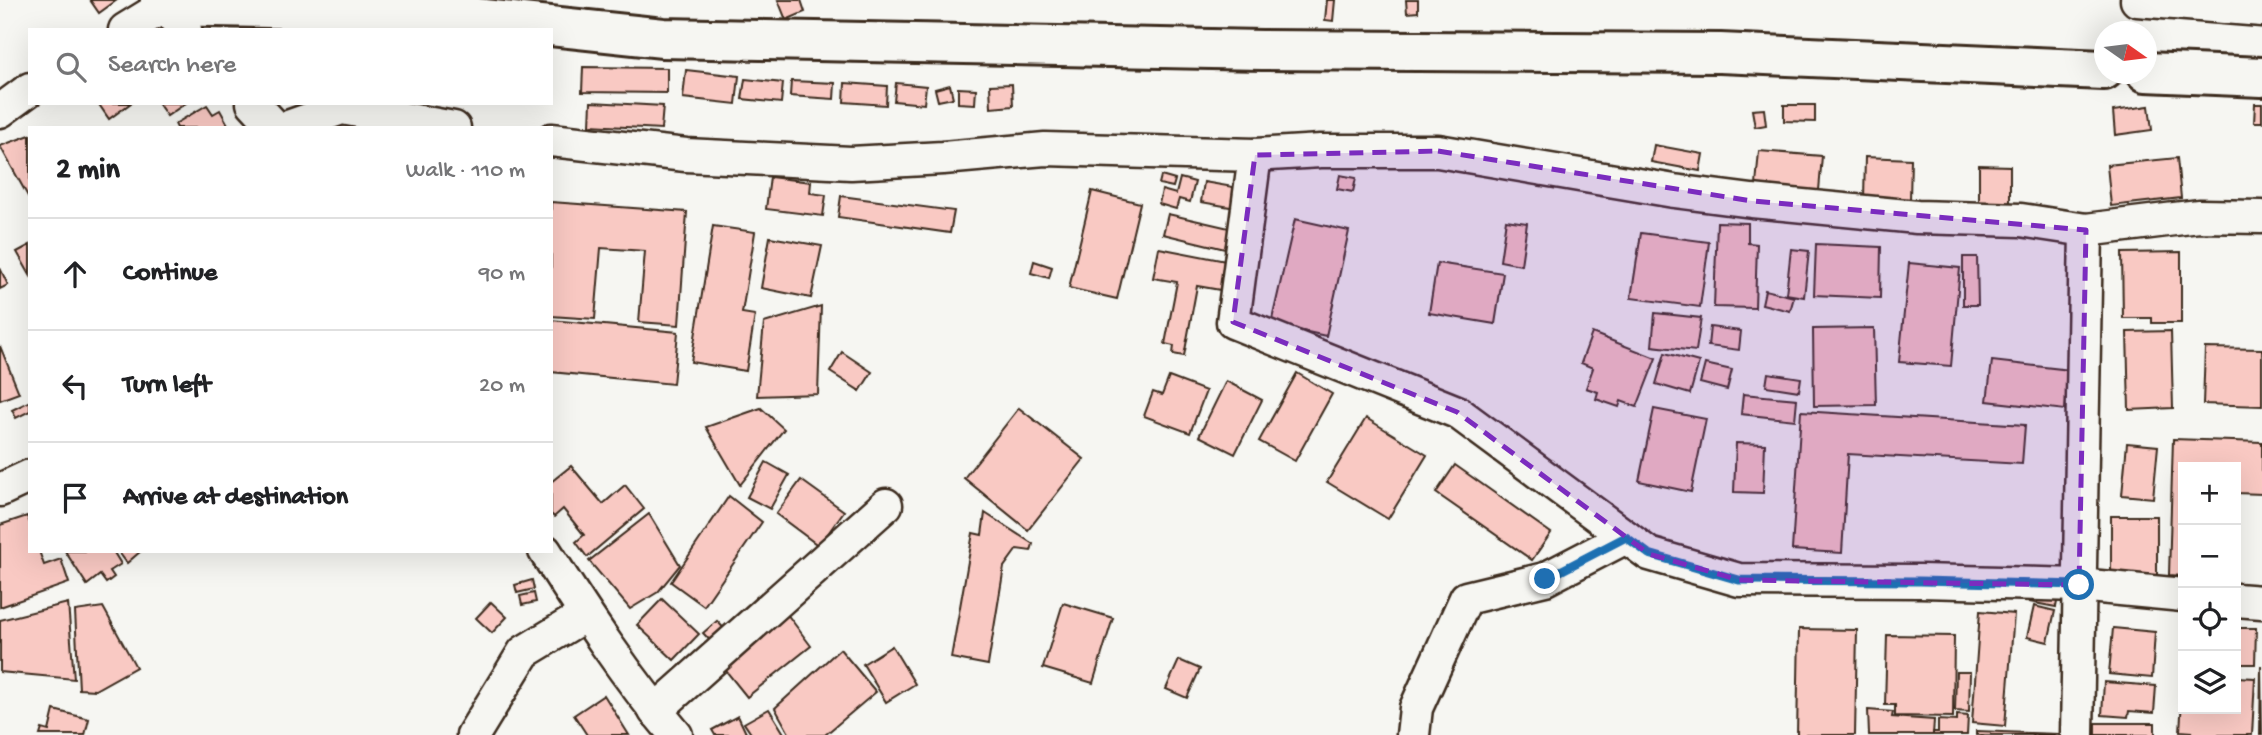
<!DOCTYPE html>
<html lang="en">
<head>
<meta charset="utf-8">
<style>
  :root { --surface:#fff; --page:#f6f6f6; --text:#202124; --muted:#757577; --line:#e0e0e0 }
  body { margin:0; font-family:"Gochi Hand",sans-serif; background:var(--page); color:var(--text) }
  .controls { position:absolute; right:21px; bottom:21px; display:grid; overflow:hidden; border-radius:0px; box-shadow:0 7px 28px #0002 }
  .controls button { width:63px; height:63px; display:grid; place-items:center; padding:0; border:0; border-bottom:2px solid var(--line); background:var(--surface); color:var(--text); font:35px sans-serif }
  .compass { position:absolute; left:2094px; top:21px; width:63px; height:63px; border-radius:50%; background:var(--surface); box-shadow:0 7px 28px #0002; rotate:104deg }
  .stop { position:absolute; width:21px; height:21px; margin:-16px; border:5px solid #1f6fb2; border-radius:50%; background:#fff }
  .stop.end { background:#1f6fb2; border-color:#fff; box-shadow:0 2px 7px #0008 }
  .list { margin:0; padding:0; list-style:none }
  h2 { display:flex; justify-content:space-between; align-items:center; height:91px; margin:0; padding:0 28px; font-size:30px }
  h2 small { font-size:23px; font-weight:400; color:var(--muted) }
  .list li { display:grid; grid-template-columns:46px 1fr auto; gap:21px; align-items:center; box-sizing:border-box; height:112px; padding:0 28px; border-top:2px solid var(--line) }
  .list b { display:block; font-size:26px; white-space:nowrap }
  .list em { font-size:23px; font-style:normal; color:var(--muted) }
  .icon { flex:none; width:38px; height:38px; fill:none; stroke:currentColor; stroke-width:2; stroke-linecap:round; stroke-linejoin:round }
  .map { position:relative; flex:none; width:2262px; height:735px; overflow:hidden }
  .search { position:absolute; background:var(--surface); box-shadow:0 7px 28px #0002; left:28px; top:28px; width:525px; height:77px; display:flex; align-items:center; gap:18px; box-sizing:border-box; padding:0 24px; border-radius:0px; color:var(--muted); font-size:26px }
  .panel { position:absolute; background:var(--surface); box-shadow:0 7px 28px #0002; left:28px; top:126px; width:525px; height:427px; border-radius:0px }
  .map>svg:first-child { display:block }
</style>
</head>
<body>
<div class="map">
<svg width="2262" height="735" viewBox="0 0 2262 735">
  <rect width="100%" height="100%" fill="#f6f6f2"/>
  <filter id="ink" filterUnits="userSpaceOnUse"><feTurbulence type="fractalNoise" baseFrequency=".0143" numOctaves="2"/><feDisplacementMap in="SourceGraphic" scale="14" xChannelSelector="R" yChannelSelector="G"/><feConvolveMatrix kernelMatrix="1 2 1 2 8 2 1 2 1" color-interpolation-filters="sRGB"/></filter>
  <g filter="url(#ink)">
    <!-- building -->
    <g fill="#f9c9c3" stroke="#3b2a1e" stroke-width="2">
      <path d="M90,0h27l-18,13z"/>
      <path d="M778,0h23l4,12 -19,8z"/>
      <path d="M1327,0h8l-2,21 -8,-1z"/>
      <path d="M1406,0h12v12l-11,1z"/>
      <path d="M583,67l84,1v25l-85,-1z"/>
      <path d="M686,70l53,6 -3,28 -53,-6z"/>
      <path d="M745,79l38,4 -2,20 -39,-4z"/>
      <path d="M791,81l44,2 -1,16 -44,-3z"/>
      <path d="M845,83l42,3 -1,19 -42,-3z"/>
      <path d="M896,83l30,3 -2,18 -30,-3z"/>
      <path d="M1012,84l1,22 -22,2 -1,-23z"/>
      <path d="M950,85l3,13 -15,3 -3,-12z"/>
      <path d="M958,88l18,1 -1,15 -17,-1z"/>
      <path d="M591,102l72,4 -2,23 -71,-4z"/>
      <path d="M98,103h33l-22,16z"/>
      <path d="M158,103h28l-19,13z"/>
      <path d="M2255,104h7v18h-8z"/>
      <path d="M207,105l6,9 7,-4 10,18h-53l-2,-4z"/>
      <path d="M1784,105h31v17l-31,-1z"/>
      <path d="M2149,106l3,24 -37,5 -2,-24z"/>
      <path d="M1764,109l2,16 -11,2 -3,-17z"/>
      <path d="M30,135v65l-30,-54z"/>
      <path d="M1654,145l49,9 -3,17 -49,-9z"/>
      <path d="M1759,151l63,5 -4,46 -63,-6z"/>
      <path d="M1865,157l46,2 -1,41 -46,-1z"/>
      <path d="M2177,158l4,40 -70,8 -4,-41z"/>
      <path d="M1979,165l31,1v40h-31z"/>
      <path d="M1340,175l16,3 -3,14 -16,-3z"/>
      <path d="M1161,176l14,4 -2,7 -14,-3z"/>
      <path d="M770,177l41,5 -1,11 16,2 -3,21 -57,-7z"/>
      <path d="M1180,178l15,4 -5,20 -11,-3 -3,10 -17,-5 3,-14 14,4z"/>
      <path d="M1204,182l35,6 -3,20 -35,-6z"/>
      <path d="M1092,191l48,12 -23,96 -48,-11z"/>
      <path d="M841,196l113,15 -4,22 -112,-16z"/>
      <path d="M551,202l136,10 -8,113 -40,-3 6,-71 -44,-3 -6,71 -44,-3z"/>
      <path d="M1168,214l61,14 -4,21 -62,-15z"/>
      <path d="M1295,219l54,12 -23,105 -55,-12z"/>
      <path d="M1506,220l21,3 -6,42 -21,-4z"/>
      <path d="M1717,222l31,1v20l9,1 -2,64 -41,-1z"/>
      <path d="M713,226l42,6 -13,81 13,2 -9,56 -55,-9z"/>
      <path d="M1641,233l68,9 -9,65 -69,-9z"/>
      <path d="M770,237l52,9 -11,52 -50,-10z"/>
      <path d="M1816,244l65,3 -1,51 -66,-3z"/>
      <path d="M30,245v30l-13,-23z"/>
      <path d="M1159,248l72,14 -5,29 -29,-5 -13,70 -11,-2 1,-8 -9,-2 12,-62 -24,-4z"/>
      <path d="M1791,249l18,2 -5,46 -18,-3z"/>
      <path d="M2181,252v71h-29v-5h-29l-1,-65z"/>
      <path d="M1963,257h14l1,48h-15z"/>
      <path d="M1034,261l18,6 -3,11 -18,-5z"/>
      <path d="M1437,263l66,10 -8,51 -66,-11z"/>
      <path d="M1909,263l51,5 -9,98 -52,-4z"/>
      <path d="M0,268l8,17 -8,4z"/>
      <path d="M1765,290l29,7 -4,14 -28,-7z"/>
      <path d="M821,306l-3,88 -61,2 7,-73z"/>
      <path d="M1655,313l46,5 -5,33 -44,-5z"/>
      <path d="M551,320l127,12 -5,52 -122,-12z"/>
      <path d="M1710,327l31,4 -2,19 -31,-4z"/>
      <path d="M1874,328l2,77 -62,1 -1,-77z"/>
      <path d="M2171,331l2,77 -44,2 -2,-78z"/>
      <path d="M1592,333l64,25 -19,49 -16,-6 -2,6 -23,-8 2,-7 -12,-4 7,-20 -12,-5z"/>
      <path d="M0,346l19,47 -19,7z"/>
      <path d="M2205,348l57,1v57l-59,-2z"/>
      <path d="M842,352l30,20 -12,19 -30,-19z"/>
      <path d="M1665,353l34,9 -9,32 -34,-10z"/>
      <path d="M1992,361l78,9 -5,40 -78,-9z"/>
      <path d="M1705,364l27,6 -5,20 -27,-7z"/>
      <path d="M1297,373l35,21 -37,67 -36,-20z"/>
      <path d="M1768,373l33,5 -2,13 -33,-5z"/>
      <path d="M1169,377l37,14 -16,42 -46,-17 9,-24 9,3z"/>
      <path d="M1226,381l36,19 -27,54 -36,-18z"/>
      <path d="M1743,394l54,5 -2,21 -54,-6z"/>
      <path d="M30,401v10l-14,7 -4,-8z"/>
      <path d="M761,408l23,21 -44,56 -34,-58z"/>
      <path d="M1019,408l65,51 -56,71 -64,-52z"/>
      <path d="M1654,409l52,10 -15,73 -52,-11z"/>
      <path d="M1801,411l224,14 -3,39 -174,-10 -6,99 -50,-3z"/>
      <path d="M1366,418l61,37 -39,64 -61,-37z"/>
      <path d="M2173,439l89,3v52l-26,-1v-26h-53v109l-14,-1z"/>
      <path d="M1736,443l29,1 -2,49 -29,-1z"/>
      <path d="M2127,443l31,3 -5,52 -31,-3z"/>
      <path d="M766,462l23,13 -19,34 -23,-12z"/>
      <path d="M1455,465l96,68 -19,27 -96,-67z"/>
      <path d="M571,466l32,38 22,-19 19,24 -57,48 -11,-15 8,-7 -21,-26 -9,8 -3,-3v-32z"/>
      <path d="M801,480l43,31 -25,35 -43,-32z"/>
      <path d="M729,496l33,26 -58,84 -33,-24z"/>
      <path d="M985,513l48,31 -2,7 -14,-2 -13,18 -16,98 -37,-7 22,-125 9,2z"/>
      <path d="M649,514l31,51 -22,27 -28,17 -41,-48z"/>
      <path d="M27,516l3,7v28h9l5,14 17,-6 8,24 -69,24v-82z"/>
      <rect x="2111" y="516" width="46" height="61"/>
      <path d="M65,551h48l8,13 -11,7 4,6 -8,6 -6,-8 -13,10z"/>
      <path d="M118,551h23l-14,12z"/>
      <path d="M532,580l2,9 -17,4 -2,-8z"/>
      <path d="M2031,592l27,5 -2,10 -27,-5z"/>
      <path d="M534,593l2,9 -14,3 -2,-9z"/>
      <path d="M662,599l37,35 -25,26 -37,-35z"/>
      <path d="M491,602l16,15 -15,16 -16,-15z"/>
      <path d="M68,603l6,76 -74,-7v-52z"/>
      <path d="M1063,603l50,15 -20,65 -50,-15z"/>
      <path d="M2034,606l21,5 -7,31 -21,-5z"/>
      <path d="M103,607l33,60 -41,23 -16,-1 -4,-78z"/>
      <path d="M1980,611l34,3 -9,112 -33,-3z"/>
      <path d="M787,614l24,32 -64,51 -25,-31z"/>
      <path d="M717,621l15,16 -14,12 -15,-16z"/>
      <path d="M2113,628l42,4 -3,46 -43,-4z"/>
      <path d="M2236,628h20l-1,36h-19z"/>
      <path d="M1799,629l58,1 -2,105h-58z"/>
      <path d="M1887,635l67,1 -1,81 -58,-1v-11h-10z"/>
      <path d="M892,646l23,38 -29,18 -23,-38z"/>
      <path d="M840,649l36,43 -51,43h-35l-15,-27z"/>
      <path d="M1179,660l21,9 -13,29 -21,-9z"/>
      <path d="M2261,665l1,70h-2z"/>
      <path d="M1956,672h14l-1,40 -14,-1z"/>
      <path d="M2236,677l19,1 -3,57h-61l1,-3 -12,-1 3,-47v25h53z"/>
      <path d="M2104,682l52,4 -2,27 -25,-2 -1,6 -26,-2z"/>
      <path d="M604,695l25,40h-42l-13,-20z"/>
      <path d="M769,709l16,26h-33l-8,-12z"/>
      <path d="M54,710l35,9 -4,16h-45l2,-6 7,2z"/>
      <path d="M1868,710l25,2 -1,5 42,3 -1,15h-64z"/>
      <path d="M1957,715l11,1 -1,19h-34v-3h5v-12l19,1z"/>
      <path d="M738,716l8,17 -4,2h-27l-3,-5z"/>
      <rect x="2096" y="723" width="59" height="12"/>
      <path d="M1976,731l82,3v1h-82z"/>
    </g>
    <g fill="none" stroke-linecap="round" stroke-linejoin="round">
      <!-- street casing -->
      <g stroke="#3b2a1e" stroke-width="37">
        <g id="street">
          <path d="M2137,0l125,10"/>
          <path d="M125,30l39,-24 21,24"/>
          <path d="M253,103l23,25"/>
          <path d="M0,111l30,-22"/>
          <path d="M285,128l57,-20 112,20"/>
          <path d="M551,140l135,15 165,8 92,-5 102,-9 210,6 66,-4h117l236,40 78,10 165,16 104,3 65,10 113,-14 63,1"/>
          <path d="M1255,155l-22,167 224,90 192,142 90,26 181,1 159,4 104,10"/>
          <path d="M0,490l30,-14"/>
          <path d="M545,551c40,63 82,127 131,184"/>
          <path d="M2236,600l26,2"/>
          <path d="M655,711l231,-206"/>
          <path d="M473,735l51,-83 61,-37"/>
          <path d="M1413,735l3,-27 50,-110 79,-19 81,-42"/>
          <path d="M2077,735l9,-505"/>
        </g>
      </g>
      <!-- secondary casing -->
      <g stroke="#3b2a1e" stroke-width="44">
        <g id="secondary">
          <path d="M160,0l4,6 266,5 54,8 179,19 599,12 458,3 384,17"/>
          <path d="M2146,72l116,5"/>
        </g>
      </g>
      <!-- street -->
      <use href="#street" stroke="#f6f6f2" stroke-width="32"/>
      <!-- secondary -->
      <use href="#secondary" stroke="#f6f6f2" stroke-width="38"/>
    </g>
  </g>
  <g fill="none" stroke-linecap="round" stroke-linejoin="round" filter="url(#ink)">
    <!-- route -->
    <path stroke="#1f6fb2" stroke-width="9" d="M1545,579l81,-42 23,17 90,26 181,1 159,4"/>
  </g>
  <!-- marked area -->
  <path fill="#7b2cbf" fill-opacity="0.2" stroke="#7b2cbf" stroke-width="5" stroke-dasharray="14 9" stroke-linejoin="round" d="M1438,151l314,50 334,29 -7,355 -340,-5 -90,-26 -192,-142 -224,-90 22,-167z"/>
</svg>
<div class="controls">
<button>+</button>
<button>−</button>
<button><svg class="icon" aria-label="locate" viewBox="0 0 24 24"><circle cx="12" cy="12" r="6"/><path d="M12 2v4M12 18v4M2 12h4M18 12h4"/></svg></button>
<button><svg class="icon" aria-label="layers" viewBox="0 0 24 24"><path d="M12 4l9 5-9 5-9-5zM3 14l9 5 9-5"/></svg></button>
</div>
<svg class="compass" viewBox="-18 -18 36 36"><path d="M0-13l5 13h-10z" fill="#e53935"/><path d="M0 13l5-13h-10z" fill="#757577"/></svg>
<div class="stop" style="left:2079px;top:585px"></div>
<div class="stop end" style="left:1545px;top:579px"></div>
<div class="search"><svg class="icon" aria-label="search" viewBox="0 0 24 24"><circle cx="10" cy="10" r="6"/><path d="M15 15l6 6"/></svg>Search here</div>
<section class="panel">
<h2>2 min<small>Walk · 110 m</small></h2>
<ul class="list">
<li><svg class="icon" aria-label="ahead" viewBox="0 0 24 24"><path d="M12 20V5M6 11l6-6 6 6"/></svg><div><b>Continue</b></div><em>90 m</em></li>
<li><svg class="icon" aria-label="left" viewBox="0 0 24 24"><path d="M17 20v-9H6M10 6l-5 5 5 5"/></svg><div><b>Turn left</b></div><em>20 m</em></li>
<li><svg class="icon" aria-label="arrive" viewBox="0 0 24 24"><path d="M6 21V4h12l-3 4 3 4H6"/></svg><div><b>Arrive at destination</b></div></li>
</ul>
</section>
</div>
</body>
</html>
